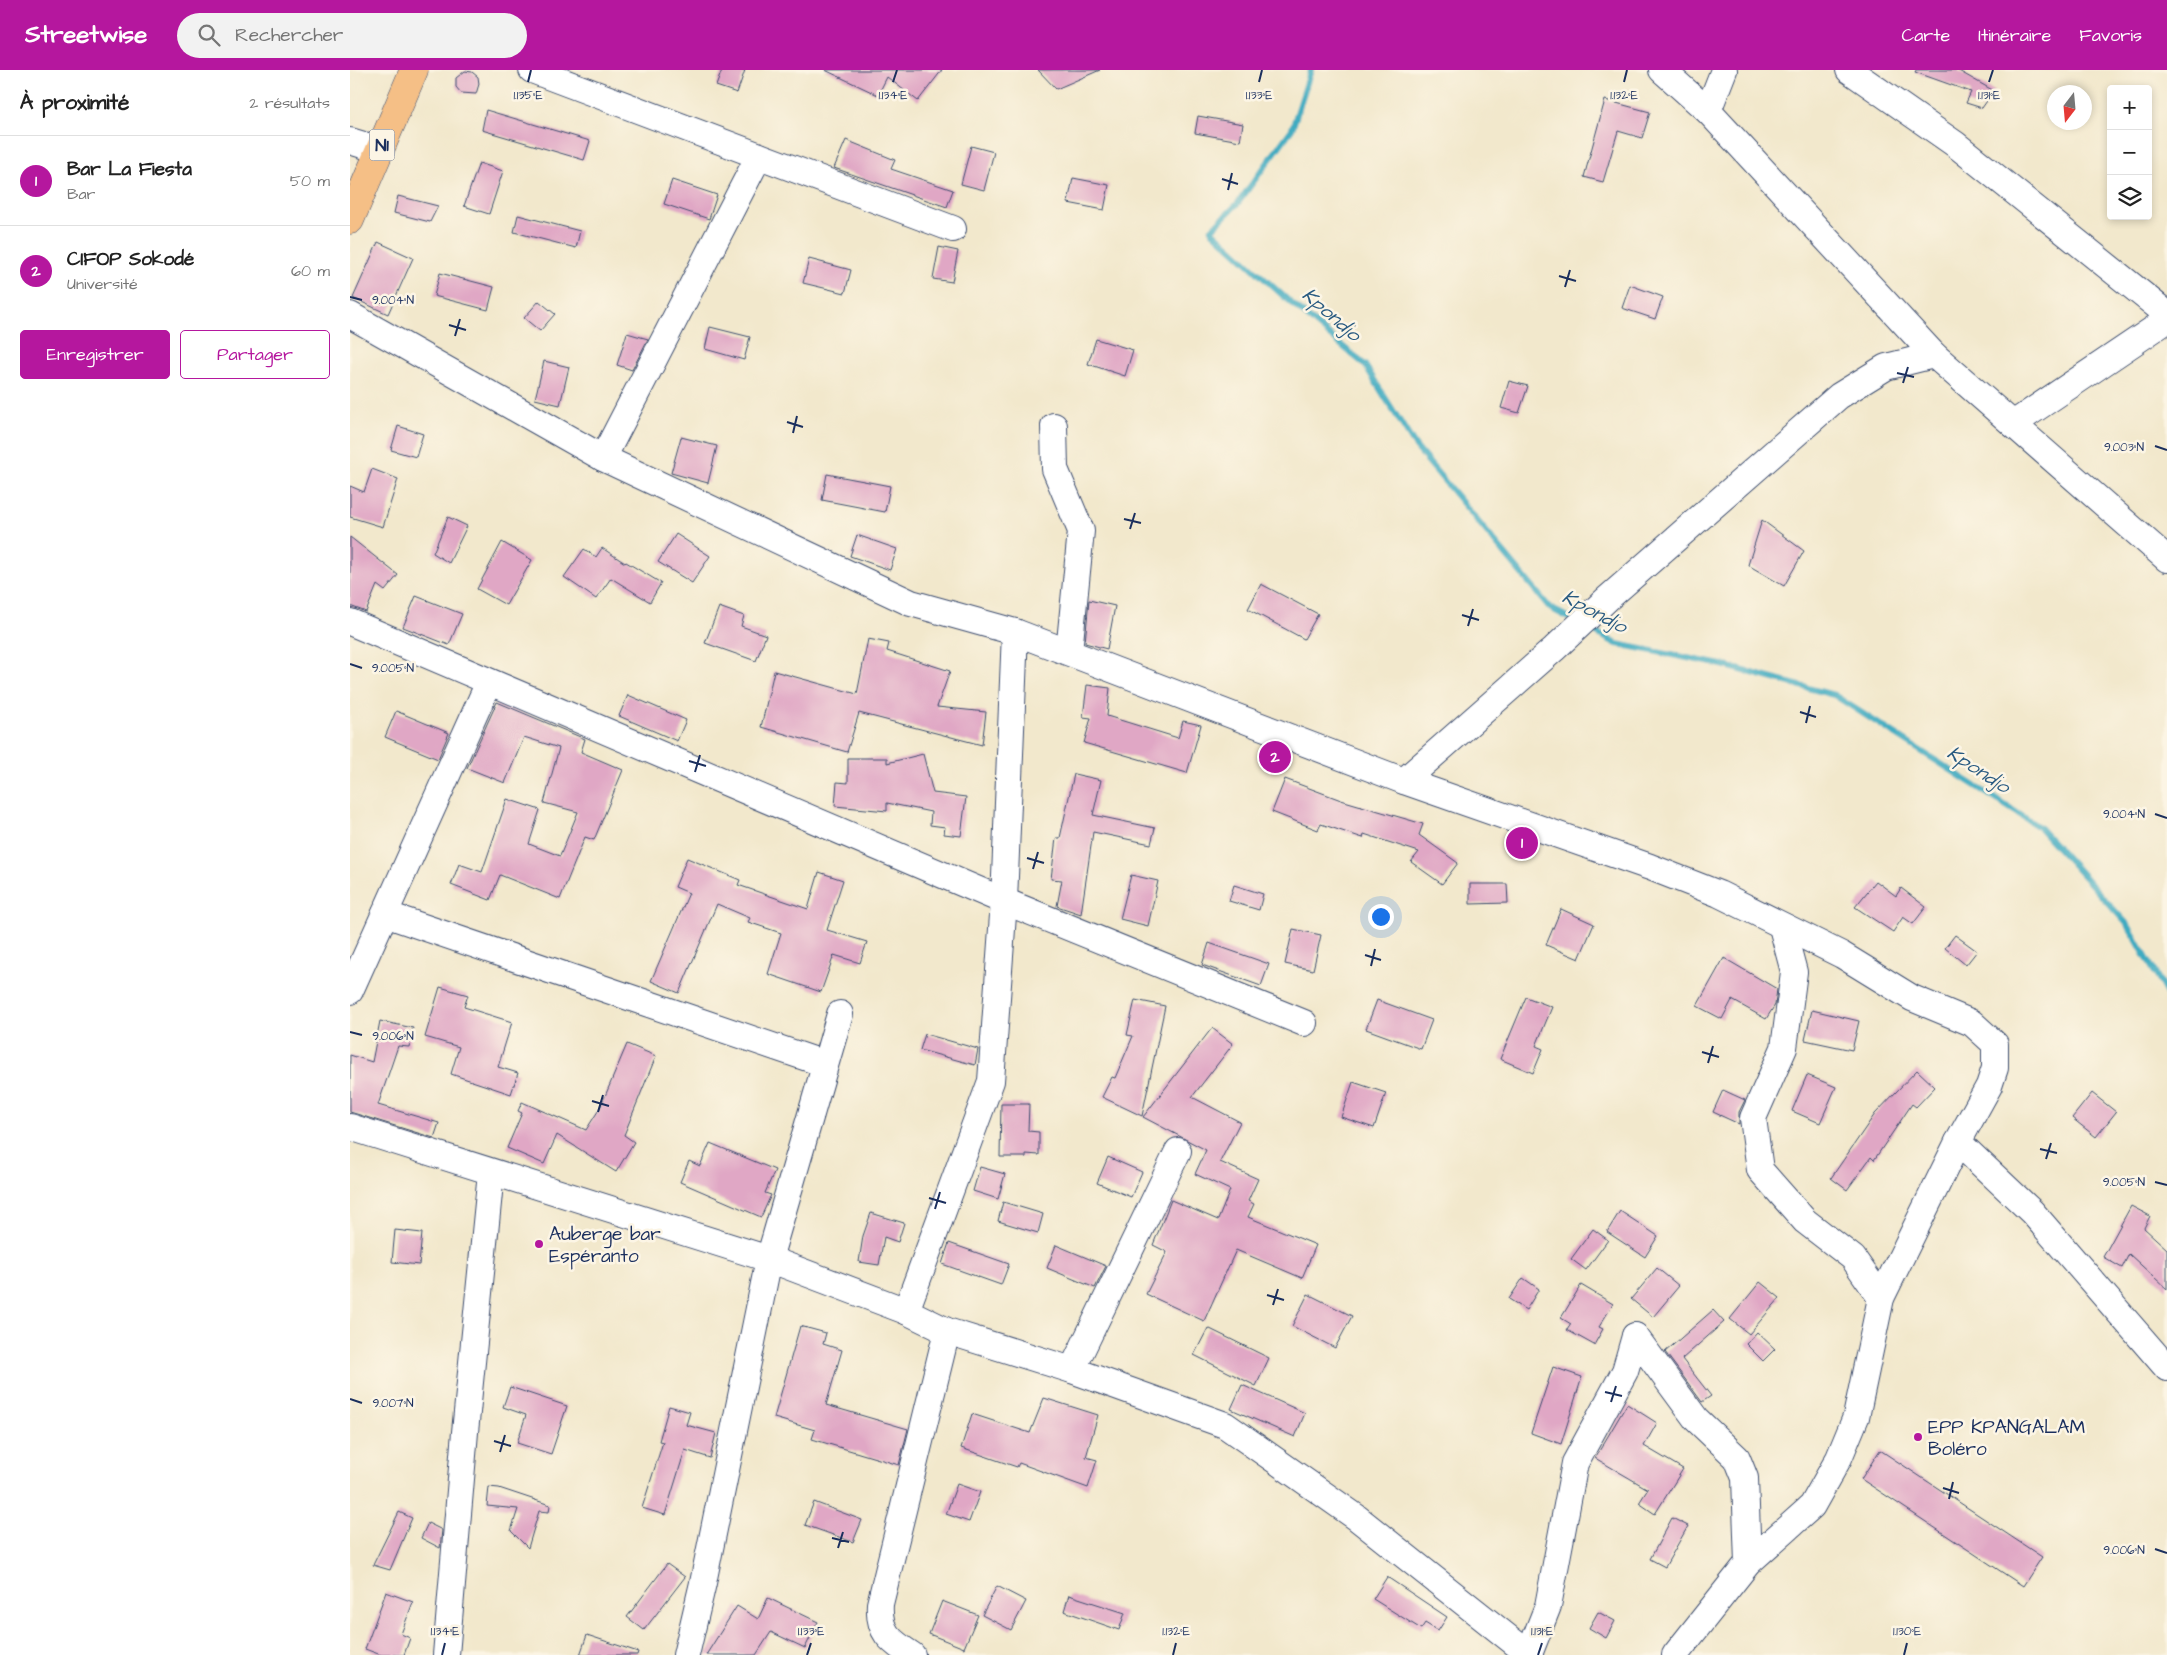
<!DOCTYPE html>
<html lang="fr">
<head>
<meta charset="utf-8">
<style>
  :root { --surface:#fff; --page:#f2f2f2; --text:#222; --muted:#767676; --line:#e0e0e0; --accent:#b5179e }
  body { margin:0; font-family:"Architects Daughter",sans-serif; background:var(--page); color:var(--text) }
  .controls { position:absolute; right:15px; top:15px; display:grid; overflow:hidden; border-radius:5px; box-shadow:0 2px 8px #0003 }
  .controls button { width:45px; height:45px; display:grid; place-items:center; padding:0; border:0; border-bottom:1px solid var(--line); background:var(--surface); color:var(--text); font:25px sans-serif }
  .compass { position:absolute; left:1697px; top:15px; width:45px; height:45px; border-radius:50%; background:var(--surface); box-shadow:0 2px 8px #0003; rotate:196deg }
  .you { position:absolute; left:1030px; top:846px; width:18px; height:18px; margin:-12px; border:4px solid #fff; border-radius:50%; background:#1a73e8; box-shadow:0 0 0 8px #1a73e833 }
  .badge { display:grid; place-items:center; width:32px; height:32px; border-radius:50%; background:var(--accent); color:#fff; font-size:16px; font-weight:700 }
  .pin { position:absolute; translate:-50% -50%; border:2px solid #fff; box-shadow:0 1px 5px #0006 }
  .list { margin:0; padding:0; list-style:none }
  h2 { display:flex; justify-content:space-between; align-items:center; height:65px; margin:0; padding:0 20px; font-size:21px }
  h2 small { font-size:16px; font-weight:400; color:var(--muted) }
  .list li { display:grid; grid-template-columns:32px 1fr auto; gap:15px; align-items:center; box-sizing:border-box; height:90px; padding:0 20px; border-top:1px solid var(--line) }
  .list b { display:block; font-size:19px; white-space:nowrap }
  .list p { margin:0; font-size:16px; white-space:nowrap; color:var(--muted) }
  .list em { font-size:16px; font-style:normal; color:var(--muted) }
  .actions { display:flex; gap:10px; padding:15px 20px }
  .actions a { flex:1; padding:11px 0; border:1px solid var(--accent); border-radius:5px; text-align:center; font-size:18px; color:var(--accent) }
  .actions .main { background:var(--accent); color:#fff }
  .icon { flex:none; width:28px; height:28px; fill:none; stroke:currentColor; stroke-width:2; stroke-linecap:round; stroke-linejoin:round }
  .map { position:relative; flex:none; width:1817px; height:1585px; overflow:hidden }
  header { display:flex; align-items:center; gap:30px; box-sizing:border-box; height:70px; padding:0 25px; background:var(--accent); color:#fff }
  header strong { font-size:24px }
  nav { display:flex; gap:28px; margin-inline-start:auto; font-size:18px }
  .search { width:350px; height:45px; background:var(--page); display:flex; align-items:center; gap:12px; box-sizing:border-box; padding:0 18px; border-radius:28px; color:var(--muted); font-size:19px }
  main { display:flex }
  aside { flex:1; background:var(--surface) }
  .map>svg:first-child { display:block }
</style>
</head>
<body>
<header>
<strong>Streetwise</strong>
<div class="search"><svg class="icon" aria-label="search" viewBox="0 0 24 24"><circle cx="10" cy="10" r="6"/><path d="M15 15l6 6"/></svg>Rechercher</div>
<nav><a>Carte</a><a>Itinéraire</a><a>Favoris</a></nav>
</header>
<main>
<aside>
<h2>À proximité<small>2 résultats</small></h2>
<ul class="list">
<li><span class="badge">1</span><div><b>Bar La Fiesta</b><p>Bar</p></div><em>50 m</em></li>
<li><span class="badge">2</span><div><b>CIFOP Sokodé</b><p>Université</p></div><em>60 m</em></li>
</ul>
<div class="actions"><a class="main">Enregistrer</a><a>Partager</a></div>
</aside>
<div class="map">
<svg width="1817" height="1585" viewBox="0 0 1817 1585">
  <rect width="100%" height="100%" fill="#fcf5e5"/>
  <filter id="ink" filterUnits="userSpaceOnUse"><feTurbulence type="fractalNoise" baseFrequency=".02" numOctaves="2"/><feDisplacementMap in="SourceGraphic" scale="10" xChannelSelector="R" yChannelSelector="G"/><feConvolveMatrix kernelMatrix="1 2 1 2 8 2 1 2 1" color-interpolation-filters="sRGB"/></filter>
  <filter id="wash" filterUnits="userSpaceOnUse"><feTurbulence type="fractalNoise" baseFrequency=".0096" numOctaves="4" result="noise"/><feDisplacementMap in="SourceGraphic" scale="20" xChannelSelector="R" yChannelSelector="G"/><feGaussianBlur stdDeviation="1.12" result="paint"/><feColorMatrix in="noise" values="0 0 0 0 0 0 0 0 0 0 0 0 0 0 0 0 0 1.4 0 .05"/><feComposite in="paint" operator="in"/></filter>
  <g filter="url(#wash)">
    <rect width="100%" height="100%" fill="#f2e8cc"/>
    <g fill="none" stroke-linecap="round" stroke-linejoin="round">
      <!-- stream -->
      <g stroke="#41abc1" stroke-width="6">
        <path d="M961,0l-19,59 -54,74 -27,27 80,73 74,62 51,82 134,161 25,13"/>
        <path d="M1236,557l31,17 105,21 112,30 205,132 89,98 39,69"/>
      </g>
    </g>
    <g id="blocks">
      <!-- building -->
      <g fill="#e0a7c5">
        <path d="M372,0h23l-8,23 -21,-7z"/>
        <path d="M475,0h117l-24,31 -31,-24 -9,18z"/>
        <path d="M688,0h62l-44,19z"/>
        <path d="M1566,0h41l37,21 -12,17 -16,-5 5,-11 -56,-20z"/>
        <path d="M115,1l7,1 6,5 1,7 -3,10 -15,-1 -5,-6v-9z"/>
        <path d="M1255,30l45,12 -8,26 -24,-7 -15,51 -19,-5z"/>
        <path d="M136,40l104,31 -6,19 -102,-30z"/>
        <path d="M848,46l45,8 -3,17 -45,-8z"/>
        <path d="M496,70l49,20 -4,9 62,21 -6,17 -113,-39z"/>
        <path d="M621,76l23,6 -10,38 -23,-6z"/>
        <path d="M129,93l24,8 -14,43 -25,-8z"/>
        <path d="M723,108l36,7 -5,25 -36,-7z"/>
        <path d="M322,110l45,15 -8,24 -45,-15z"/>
        <path d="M48,126l40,10 -8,16 -36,-9z"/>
        <path d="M168,145l62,16 -4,17 -62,-16z"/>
        <path d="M28,172l35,16 -25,56 -35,-16z"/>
        <path d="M589,177l19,4 -6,31 -19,-3z"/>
        <path d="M459,189l42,11 -6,23 -42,-10z"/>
        <path d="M90,203l54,14 -6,23 -54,-14z"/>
        <path d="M1280,215l33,12 -8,22 -33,-11z"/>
        <path d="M189,231l16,13 -15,17 -16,-13z"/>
        <path d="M360,257l40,10 -6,23 -39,-11z"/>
        <path d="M277,263l21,6 -16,31 -15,-5z"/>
        <path d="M746,269l37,11 -8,26 -37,-12z"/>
        <path d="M194,291l25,6 -9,38 -25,-6z"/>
        <path d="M1159,311l19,5 -9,27 -18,-5z"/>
        <path d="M48,356l25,8 -7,23 -25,-7z"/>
        <path d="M331,367l36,9 -9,37 -37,-10z"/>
        <path d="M22,399l26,10 -15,48 -33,-10v-31l14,6z"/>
        <path d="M477,404l63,12 -5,26 -63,-12z"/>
        <path d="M98,447l19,9 -18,37 -16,-10z"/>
        <path d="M1412,450l42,31 -20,35 -36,-21z"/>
        <path d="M326,464l34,22 -18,27 -34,-21z"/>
        <path d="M507,465l40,14 -7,21 -40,-14z"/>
        <path d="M0,467l48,38 -13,16 -8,-6 -11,27 -16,-6z"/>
        <path d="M152,472l30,18 -26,45 -29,-16z"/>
        <path d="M252,478l23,15 1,-1 35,21 -11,19 -39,-24 -15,21 -32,-22 20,-28 12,8z"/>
        <path d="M911,514l57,30 -14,25 -56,-30z"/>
        <path d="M66,526l46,18 -13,31 -46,-18z"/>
        <path d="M739,530l26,6 -8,43 -22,-6z"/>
        <path d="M369,537l25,9 -3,10 25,9 -10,26 -51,-18z"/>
        <path d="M518,569l21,4 -2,8 63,20 -13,36 49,5 -4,33 -123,-32 -12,39 -86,-25 13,-56 83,23z"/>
        <path d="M737,615l23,3 -3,28 71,22 5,-17 18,4 -14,48 -103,-30 7,-25 -8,-1z"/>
        <path d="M278,625l58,25 -9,21 -58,-25z"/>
        <path d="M147,632l88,37 -4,13 42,18 -29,70 -9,-3 -25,62 -60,-24 -10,25 -39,-15 8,-21 23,8 25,-73 33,11 -11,34 31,12 18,-44 -34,-9 15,-55 -35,-11 -19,46 -38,-15z"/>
        <path d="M46,641l53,22 -11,26 -53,-22z"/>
        <path d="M573,684l10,39 33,4 -5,39 -17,-2 1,-7 -15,-2 1,-13 -44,-9v8l-52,-5 2,-24 11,1v-25h39v5z"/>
        <path d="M724,704l27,6 -8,35 62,13 -4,16 -58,-12 -12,82 -24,-8 5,-26 -11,-1 5,-41h4z"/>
        <path d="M935,709l56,21 82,24 -4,11 39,28 -16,21 -31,-22 8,-10 -55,-18 -1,4 -42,-14 -3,6 -46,-18z"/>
        <path d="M337,788l53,22 -2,5 70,24 11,-37 24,8 -16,50 40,12 -7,21 -26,-8 -13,37 -53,-18 13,-41 -33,-11 2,-4 -33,-14 -38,89 -28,-12 38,-88 -14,-6z"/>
        <path d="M781,805l27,6 -10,45 -28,-7z"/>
        <path d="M1526,811l20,15 5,-8 25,19 -13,17 -10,-7 -10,15 -38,-25z"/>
        <path d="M1120,814h37l1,19 -38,1z"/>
        <path d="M884,815l29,9 -4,16 -30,-9z"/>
        <path d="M1211,839l33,15 -15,35 -33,-14z"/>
        <path d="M943,859l28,6 -8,35 -28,-6z"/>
        <path d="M1605,865l22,16 -11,14 -21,-17z"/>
        <path d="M859,873l60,21 -8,22 -59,-21z"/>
        <path d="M1374,888l53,31 -2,16 -9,14 -34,-19 -10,19 -25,-13z"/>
        <path d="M90,917l28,8 -4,12 48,15 -14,45 20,6 -7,21 -60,-20 8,-27 -34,-10z"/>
        <path d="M1176,927l26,10 -16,39 7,3 -10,24 -33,-14z"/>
        <path d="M785,930l30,6 -23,110 -40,-19 10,-20 3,1 18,-42 -6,-1z"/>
        <path d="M1027,930l55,20 -11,29 -55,-20z"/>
        <path d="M1462,940l47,11 -7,29 -47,-10z"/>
        <path d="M30,951l33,7 -4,19 -11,-1 -20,59 61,18 -5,15 -84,-26v-57l22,7z"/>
        <path d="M862,958l21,16 -41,53 48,25 -20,40 38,17 -10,22 6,3 -6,13 68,28 -14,33 -66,-28 -32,71 -58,-27 21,-42 -14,-7 18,-45 47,20 12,-30 -35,-16 11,-24 -63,-33z"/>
        <path d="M575,964l53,15 -3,16 -55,-15z"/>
        <path d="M277,974l29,12 -32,79 10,7 -18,30 -59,-37 -13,29 -37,-16 15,-35 -4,-2 4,-9 64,28 14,-22z"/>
        <path d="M1567,1000l18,17 -19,20 -4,-3 -38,56 -3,-3 -24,33 -16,-12 44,-64z"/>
        <path d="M1457,1005l29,12 -16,36 -28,-12z"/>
        <path d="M1003,1012l33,11 -12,35 -33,-11z"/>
        <path d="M1373,1020l22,10 -6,12v12l-26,-12z"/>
        <path d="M1742,1023l24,19 -20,25 -24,-19z"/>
        <path d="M651,1034h28l-1,27 11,1v23l-13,-1v3h-26z"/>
        <path d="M360,1073l65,27 -10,23 6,2 -10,22 -81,-35 9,-21 11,5z"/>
        <path d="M758,1087l34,15 -11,25 -34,-14z"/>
        <path d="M630,1097l25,7 -7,25 -25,-8z"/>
        <path d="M653,1132l40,12 -5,19 -40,-12z"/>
        <path d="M1781,1136l19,10 -6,12 23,21v40l-38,-35 -7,14 -19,-11z"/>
        <path d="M1270,1141l38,25 -13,21 -38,-25z"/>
        <path d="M521,1143l33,10 -6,19 -14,-5 -5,28 -20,-3 4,-26z"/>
        <path d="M1243,1159l15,11 -22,30 -15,-11z"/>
        <path d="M45,1160l27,3 -3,32 -27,-3z"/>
        <path d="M599,1173l60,21 -8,21 -59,-21z"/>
        <path d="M706,1175l50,21 -11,22 -48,-20z"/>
        <path d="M1307,1198l22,18 -26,31 -22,-18z"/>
        <path d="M1173,1208l16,11 -13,21 -17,-11z"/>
        <path d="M1410,1212l20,16 -31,36 -19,-15z"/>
        <path d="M1231,1215l32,19 -14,23 4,2 -9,16 -27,-15 4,-6 -10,-6z"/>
        <path d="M958,1224l44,22 -17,32 -43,-22z"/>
        <path d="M1363,1240l11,12 -42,37 29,37 -9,6 -37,-50z"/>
        <path d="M450,1256l26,7 -3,11 19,6 -16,55 82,24 -9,36 -87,-26 3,-9 -41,-12z"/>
        <path d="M858,1258l61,30 -13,28 -62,-31z"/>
        <path d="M1407,1262l18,17 -12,12 -17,-17z"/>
        <path d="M1203,1297l29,10 -21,67 -30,-11z"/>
        <path d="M892,1315l63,28 -10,24 -64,-28z"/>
        <path d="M160,1317l57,19 -16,48 -34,-11 9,-28 -23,-8z"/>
        <path d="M694,1328l54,17 -12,42 11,3 -9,28 -69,-25 -2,4 -56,-19 11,-34 58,19z"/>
        <path d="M1277,1334l30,19 -13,23 39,23 -28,45 -16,-11 9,-14 -53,-31z"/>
        <path d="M319,1336l21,6 -4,13 30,8 -6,25 -25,-8 -20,65 -23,-7 21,-66 -4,-1z"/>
        <path d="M1530,1380l162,107 -19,29 -162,-107z"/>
        <path d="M607,1414l23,8 -11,30 -23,-8z"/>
        <path d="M139,1417l10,1 51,17 -1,7 -10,-1 -11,37 -17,-17 7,-22 -31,-3z"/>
        <path d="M464,1432l48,18 -9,22 -48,-17z"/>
        <path d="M49,1442l13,6 -22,52 -17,-5z"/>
        <path d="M1322,1448l16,8 -23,41 -15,-8z"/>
        <path d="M78,1453l14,7 -2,18 -19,-10z"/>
        <path d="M317,1494l18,13 -41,53 -17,-13z"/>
        <path d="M1037,1507l60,40 -9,14 -13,-8 -4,6 -48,-30z"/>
        <path d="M647,1516l29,15 -15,29 -29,-15z"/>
        <path d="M36,1522l27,10 -12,32 9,4 -6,17h-23l-16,-6z"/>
        <path d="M719,1525l56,18 -6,17 -55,-19z"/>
        <path d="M418,1528l50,24 -13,26 -34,-16 -15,23h-50l31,-49 21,13z"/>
        <path d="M592,1531l36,14 -14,33 -35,-14z"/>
        <path d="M1248,1542l17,9 -9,17 -17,-10z"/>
        <path d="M237,1565l51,17 -1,3h-57z"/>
      </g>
    </g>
  </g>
  <g filter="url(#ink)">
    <use href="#blocks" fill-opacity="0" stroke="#3b4b6e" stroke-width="1"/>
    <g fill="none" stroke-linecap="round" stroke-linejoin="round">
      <!-- minor casing -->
      <g stroke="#3b4b6e" stroke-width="28">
        <g id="minor">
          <path d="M182,0l421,159"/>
          <path d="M1312,0l46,41"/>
          <path d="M1374,0l-16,41 226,244 233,204"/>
          <path d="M1499,0l106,74 212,170"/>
          <path d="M0,71l30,9"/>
          <path d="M0,245l253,143 308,145 104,29 389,149 246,86 69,27 123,61 70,43 60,25 23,21v24l-6,18 -31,56 -77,156 -25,119 -17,41 -27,48 -64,57 -73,92"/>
          <path d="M1663,354l154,-104"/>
          <path d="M704,356l1,43 26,62 -12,121"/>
          <path d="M253,388l156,-302"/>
          <path d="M0,552l654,279 300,122"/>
          <path d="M1054,711l150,-132 53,-50 232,-203 47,-29 48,-12"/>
          <path d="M35,844l440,150"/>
          <path d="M1432,857l12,45 -10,76 -31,70 7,52 45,51 48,37 28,40"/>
          <path d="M0,921l139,-309"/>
          <path d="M0,1057l419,132 137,52 41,20 125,39 153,55 131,92 174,138"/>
          <path d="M1608,1072l74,70 135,156"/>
          <path d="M556,1241l85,-230 13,-180 11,-269"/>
          <path d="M1285,1266l61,83 41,39 8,20 3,85"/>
          <path d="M722,1300l106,-219"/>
          <path d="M1179,1584l19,-48 27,-143 50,-92 10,-35"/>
          <path d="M96,1585l19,-223 26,-259"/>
          <path d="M336,1585l17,-72 66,-324 71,-245"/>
          <path d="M562,1585c-22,-14 -34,-23 -32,-51l67,-273"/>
        </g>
      </g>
      <!-- highway casing -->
      <g stroke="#3b4b6e" stroke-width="29">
        <path id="highway" d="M0,150l64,-150"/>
      </g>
      <!-- minor -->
      <use href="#minor" stroke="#fff" stroke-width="26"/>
      <!-- highway -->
      <use href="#highway" stroke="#f5bf86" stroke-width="28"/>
    </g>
  </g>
  <!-- ticks -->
  <path fill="none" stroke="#1b2f5e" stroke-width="2" d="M178,12l3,-12M543,12l4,-12M909,12l3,-12M1274,12l3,-12M1639,12l4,-12M872,109l16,5M878,120l4,-17M1209,206l17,5M1215,217l5,-17M0,227l12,3M99,255l17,5M105,266l5,-17M1547,303l17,4M1553,313l5,-16M437,352l16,5M443,363l4,-17M1805,376l12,4M774,449l17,4M780,459l5,-16M1112,545l17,5M1118,556l5,-17M0,594l12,4M1450,642l16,5M1456,653l4,-17M339,691l17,5M345,702l5,-17M1805,744l12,4M677,788l17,5M683,799l5,-17M1015,885l16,5M1021,896l4,-17M0,962l12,3M1352,982l17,5M1358,993l5,-17M242,1031l17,5M248,1042l5,-17M1690,1079l17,4M1696,1089l5,-16M1805,1112l12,3M579,1128l17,5M585,1139l5,-17M917,1225l17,5M923,1235l5,-16M1255,1322l17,4M0,1329l12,4M1261,1332l5,-16M144,1371l17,5M150,1382l5,-17M1593,1418l16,5M1599,1429l4,-17M482,1468l17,4M488,1478l5,-16M1805,1479l12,4M92,1585l3,-12M457,1585l4,-12M823,1585l3,-12M1188,1585l4,-12M1554,1585l3,-12"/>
  <!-- markers -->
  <g fill="#b5179e" stroke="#fcf5e5" stroke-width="2">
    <circle cx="189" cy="1174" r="5"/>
    <circle cx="1568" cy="1367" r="5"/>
  </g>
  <g text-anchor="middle" stroke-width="5" stroke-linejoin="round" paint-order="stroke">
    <!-- shield labels -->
    <rect fill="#fcf5e5" stroke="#5e6a86" stroke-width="1" x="19.5" y="59.5" width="25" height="31" rx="4"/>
    <g font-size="18" font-weight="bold" fill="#1b2f5e">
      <text x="32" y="81">N1</text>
    </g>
    <!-- poi labels -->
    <g font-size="19" fill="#1b2f5e" stroke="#fcf5e5" text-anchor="start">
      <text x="199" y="1170">Auberge bar<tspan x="199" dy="22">Espéranto</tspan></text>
      <text x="1578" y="1363">EPP KPANGALAM<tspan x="1578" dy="22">Boléro</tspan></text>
    </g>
    <!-- water labels -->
    <g font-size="20" font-style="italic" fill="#285a81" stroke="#fcf5e5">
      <text transform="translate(982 244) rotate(41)" y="7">Kpondjo</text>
      <text transform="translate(1245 541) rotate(28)" y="7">Kpondjo</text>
      <text transform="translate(1629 699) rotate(33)" y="7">Kpondjo</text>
    </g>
  </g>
  <g font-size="12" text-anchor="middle" fill="#1b2f5e" stroke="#fcf5e5" stroke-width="5" stroke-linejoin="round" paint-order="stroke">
    <text x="178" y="29">1.135°E</text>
    <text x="543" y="29">1.134°E</text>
    <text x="909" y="29">1.133°E</text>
    <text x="1274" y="29">1.132°E</text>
    <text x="1639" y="29">1.131°E</text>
    <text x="43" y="234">9.004°N</text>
    <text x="1774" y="381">9.003°N</text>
    <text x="43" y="602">9.005°N</text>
    <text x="1774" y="748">9.004°N</text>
    <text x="43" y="970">9.006°N</text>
    <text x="1774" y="1116">9.005°N</text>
    <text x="43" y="1337">9.007°N</text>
    <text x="1774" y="1484">9.006°N</text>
    <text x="95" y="1565">1.134°E</text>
    <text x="461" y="1565">1.133°E</text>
    <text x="826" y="1565">1.132°E</text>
    <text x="1192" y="1565">1.131°E</text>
    <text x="1557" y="1565">1.130°E</text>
  </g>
</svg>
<div class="controls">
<button>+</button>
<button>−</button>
<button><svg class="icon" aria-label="layers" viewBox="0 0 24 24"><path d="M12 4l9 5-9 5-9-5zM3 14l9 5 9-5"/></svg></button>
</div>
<svg class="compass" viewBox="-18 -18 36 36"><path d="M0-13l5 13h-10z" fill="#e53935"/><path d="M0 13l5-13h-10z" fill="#767676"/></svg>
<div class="you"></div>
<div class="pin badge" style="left:1172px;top:773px">1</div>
<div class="pin badge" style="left:925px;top:687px">2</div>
</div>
</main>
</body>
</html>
